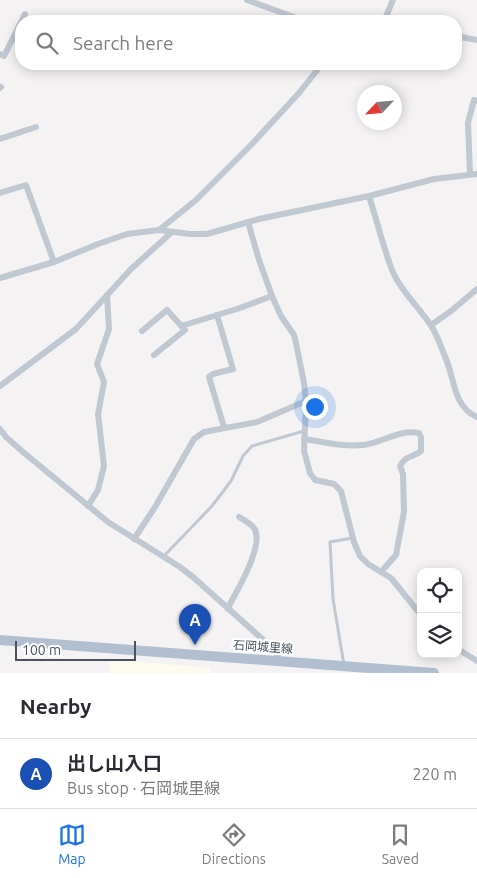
<!DOCTYPE html>
<html lang="en">
<head>
<meta charset="utf-8">
<style>
  :root { --surface:#fff; --page:#f7f7f7; --text:#2b2b33; --muted:#7c7c81; --line:#e1e1e2; --accent:#1a73e8 }
  body { margin:0; font-family:Ubuntu,"Noto Sans JP",sans-serif; background:var(--page); color:var(--text) }
  .controls { position:absolute; right:15px; bottom:15px; display:grid; overflow:hidden; border-radius:10px; box-shadow:0 2px 12px #0003 }
  .controls button { width:45px; height:45px; display:grid; place-items:center; padding:0; border:0; border-bottom:1px solid var(--line); background:var(--surface); color:var(--text); font:25px sans-serif }
  .compass { position:absolute; left:357px; top:85px; width:45px; height:45px; border-radius:50%; background:var(--surface); box-shadow:0 2px 12px #0003; rotate:244deg }
  .scale { position:absolute; left:15px; bottom:12px; width:121px; box-sizing:border-box; padding-left:5px; border:2px solid #495360; border-top:0; font-size:14px; line-height:18px; white-space:nowrap; color:#495360; -webkit-text-stroke:4px #fff; paint-order:stroke }
  .you { position:absolute; left:314px; top:406px; width:18px; height:18px; margin:-12px; border:4px solid #fff; border-radius:50%; background:#1a73e8; box-shadow:0 0 0 8px #1a73e833 }
  .badge { display:grid; place-items:center; width:32px; height:32px; border-radius:50%; background:var(--accent); color:#fff; font-size:16px; font-weight:700 }
  .pin { position:absolute; translate:-50% -41px; filter:drop-shadow(0 1px 2px #0008) }
  .pin::after { content:''; position:absolute; top:26px; width:18px; height:15px; background:inherit; clip-path:polygon(0 0,100% 0,50% 100%) }
  .list { margin:0; padding:0; list-style:none }
  h2 { display:flex; justify-content:space-between; align-items:center; height:65px; margin:0; padding:0 20px; font-size:21px }
  h2 small { font-size:16px; font-weight:400; color:var(--muted) }
  .list li { display:grid; grid-template-columns:32px 1fr auto; gap:15px; align-items:center; box-sizing:border-box; height:70px; padding:0 20px; border-top:1px solid var(--line) }
  .list b { display:block; font-size:19px; white-space:nowrap }
  .list p { margin:0; font-size:16px; white-space:nowrap; color:var(--muted) }
  .list em { font-size:16px; font-style:normal; color:var(--muted) }
  .icon { flex:none; width:28px; height:28px; fill:none; stroke:currentColor; stroke-width:2; stroke-linecap:round; stroke-linejoin:round }
  .map { position:relative; flex:none; width:477px; height:673px; overflow:hidden }
  .search { position:absolute; background:var(--surface); box-shadow:0 2px 12px #0003; left:15px; right:15px; top:15px; height:55px; display:flex; align-items:center; gap:12px; box-sizing:border-box; padding:0 18px; border-radius:20px; color:var(--muted); font-size:19px }
  .sheet { height:135px; background:var(--surface) }
  nav { display:flex; justify-content:space-around; align-items:center; box-sizing:border-box; height:70px; border-top:1px solid var(--line); background:var(--surface); font-size:14px; color:var(--muted) }
  nav a { display:grid; justify-items:center; gap:2px }
  nav .on { color:var(--accent) }
  .map>svg:first-child { display:block }
</style>
</head>
<body>
<div class="map">
<svg width="477" height="673" viewBox="0 0 477 673">
  <rect width="100%" height="100%" fill="#f4f2f2"/>
  <!-- commercial -->
  <path fill="#fdfaee" d="M109,659l102,9v5h-102z"/>
  <g fill="none" stroke-linecap="round" stroke-linejoin="round">
    <!-- service -->
    <g stroke="#c0c8d1" stroke-width="3">
      <path d="M164,556l48,-50 19,-25 12,-25 9,-10 52,-15"/>
      <path d="M344,665l-11,-66 -3,-57 22,-4"/>
    </g>
    <!-- minor -->
    <g stroke="#c0c8d1" stroke-width="6">
      <path d="M247,0l58,21"/>
      <path d="M22,21l3,-7"/>
      <path d="M384,21l9,-21"/>
      <path d="M456,36l21,4"/>
      <path d="M0,54l4,2 17,-34"/>
      <path d="M0,88l1,-1"/>
      <path d="M0,139l36,-12"/>
      <path d="M470,174l-2,-51 6,-23 3,1"/>
      <path d="M0,193l26,-8 28,77"/>
      <path d="M369,196c8,25 14,50 23,74 8,20 26,36 38,54 7,10 11,23 16,35 9,21 7,47 31,58"/>
      <path d="M248,222l11,38 13,36 9,20 13,19 2,8 8,40 2,18 -2,50 6,22 5,7 19,4 7,7 13,51 6,14 8,8 23,14 30,37"/>
      <path d="M159,230l37,-30 55,-55 48,-52 23,-29"/>
      <path d="M0,278l54,-16 44,-18 29,-10 32,-4 31,4h17l52,-15 110,-23 65,-17 43,-5"/>
      <path d="M217,315l16,54 -20,5 -4,3 15,50"/>
      <path d="M431,325l20,-14 26,-22"/>
      <path d="M181,326l56,-17 35,-13"/>
      <path d="M142,331l25,-21 18,20 -31,25"/>
      <path d="M0,386l76,-57 55,-60 41,-37"/>
      <path d="M0,429l6,8 17,15 85,70 72,45 13,10 76,68 7,8 4,8"/>
      <path d="M304,439c20,3 39,8 59,6 19,-2 36,-16 56,-12l2,4v14c-8,7 -14,3 -21,15l3,8 1,38 -8,43 -15,17"/>
      <path d="M88,506l10,-16 6,-24 -6,-52 6,-32 -7,-18 12,-35 -2,-34"/>
      <path d="M134,539l21,-32 39,-68 10,-7 53,-10 49,-21"/>
      <path d="M228,609l2,-5c8,-15 35,-60 24,-76 -3,-4 -10,-8 -15,-11"/>
      <path d="M458,649l19,12"/>
    </g>
    <!-- primary -->
    <path stroke="#b2bfd0" stroke-width="10" d="M0,640l434,33"/>
  </g>
  <g text-anchor="middle" stroke-width="4.5" stroke-linejoin="round" paint-order="stroke">
    <!-- street labels -->
    <g font-size="12" fill="#495360" stroke="#fff">
      <text transform="translate(263 647) rotate(4)" y="4">石岡城里線</text>
    </g>
  </g>
</svg>
<div class="controls">
<button><svg class="icon" aria-label="locate" viewBox="0 0 24 24"><circle cx="12" cy="12" r="6"/><path d="M12 2v4M12 18v4M2 12h4M18 12h4"/></svg></button>
<button><svg class="icon" aria-label="layers" viewBox="0 0 24 24"><path d="M12 4l9 5-9 5-9-5zM3 14l9 5 9-5"/></svg></button>
</div>
<svg class="compass" viewBox="-18 -18 36 36"><path d="M0-13l5 13h-10z" fill="#e53935"/><path d="M0 13l5-13h-10z" fill="#7c7c81"/></svg>
<div class="scale">100 m</div>
<div class="you"></div>
<div class="pin badge" style="left:195px;top:645px;background:#1a4fb4">A</div>
<div class="search"><svg class="icon" aria-label="search" viewBox="0 0 24 24"><circle cx="10" cy="10" r="6"/><path d="M15 15l6 6"/></svg>Search here</div>
</div>
<section class="sheet">
<h2>Nearby<small></small></h2>
<ul class="list">
<li><span class="badge" style="background:#1a4fb4">A</span><div><b>出し山入口</b><p>Bus stop · 石岡城里線</p></div><em>220 m</em></li>
</ul>
</section>
<nav>
<a class="on"><svg class="icon" aria-label="map" viewBox="0 0 24 24"><path d="M3 6l6-2 6 2 6-2v14l-6 2-6-2-6 2zM9 4v14M15 6v14"/></svg>Map</a>
<a><svg class="icon" aria-label="directions" viewBox="0 0 24 24"><path d="M12 3l9 9-9 9-9-9zM9 14v-3h6M13 9l2 2-2 2"/></svg>Directions</a>
<a><svg class="icon" aria-label="saved" viewBox="0 0 24 24"><path d="M7 4h10v16l-5-4-5 4z"/></svg>Saved</a>
</nav>
</body>
</html>
